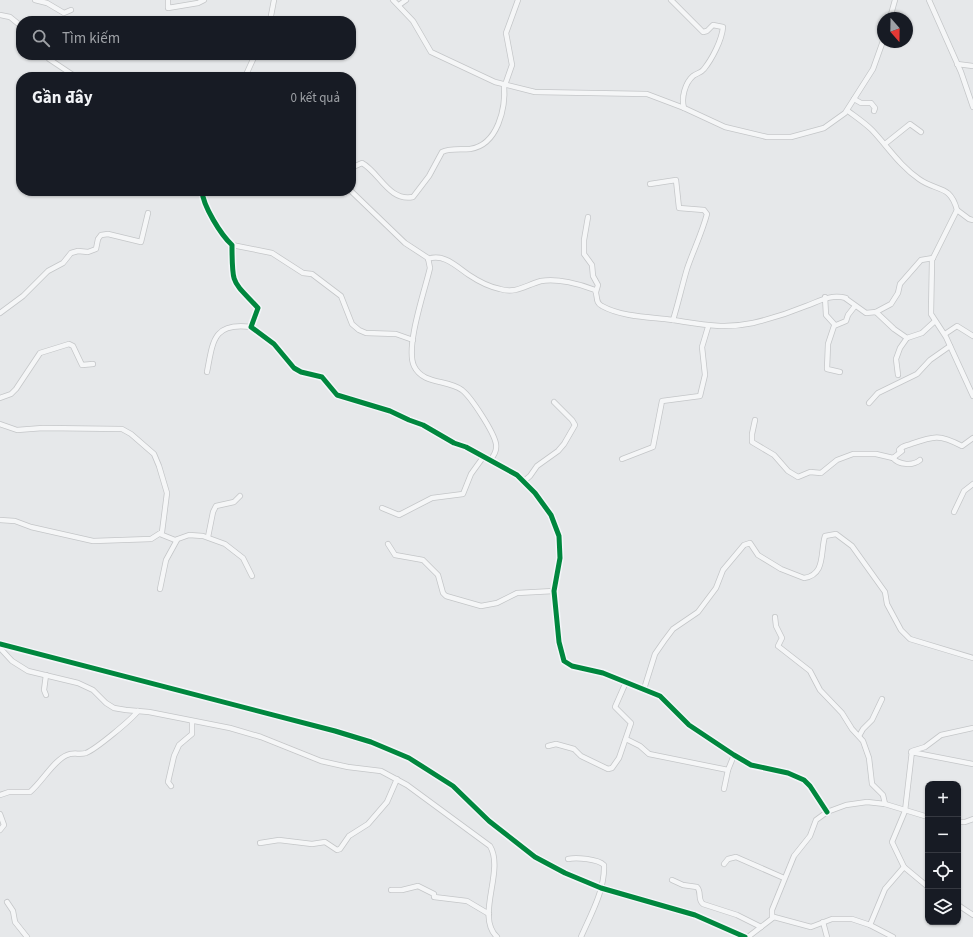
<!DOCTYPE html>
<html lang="vi">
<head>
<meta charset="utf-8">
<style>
  :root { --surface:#171b24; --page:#242831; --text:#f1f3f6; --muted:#9ea1a6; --line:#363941 }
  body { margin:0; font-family:"Source Sans 3",sans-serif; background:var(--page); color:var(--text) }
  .controls { position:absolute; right:12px; bottom:12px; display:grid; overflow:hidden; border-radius:8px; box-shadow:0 1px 3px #0004 }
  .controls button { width:36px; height:36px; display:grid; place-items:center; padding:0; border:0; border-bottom:1px solid var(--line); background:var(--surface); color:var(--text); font:20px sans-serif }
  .compass { position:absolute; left:877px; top:12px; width:36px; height:36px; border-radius:50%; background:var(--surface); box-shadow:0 1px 3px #0004; rotate:160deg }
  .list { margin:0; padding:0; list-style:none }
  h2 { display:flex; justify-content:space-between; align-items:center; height:52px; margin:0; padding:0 16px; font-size:17px }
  h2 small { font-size:13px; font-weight:400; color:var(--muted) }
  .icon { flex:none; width:22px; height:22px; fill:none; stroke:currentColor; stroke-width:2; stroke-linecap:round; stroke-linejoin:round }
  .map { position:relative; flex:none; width:973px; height:937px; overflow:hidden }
  .search { position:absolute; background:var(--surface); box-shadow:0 1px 3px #0004; left:16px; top:16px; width:340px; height:44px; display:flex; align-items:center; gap:10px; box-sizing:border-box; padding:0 14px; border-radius:16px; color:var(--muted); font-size:15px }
  .panel { position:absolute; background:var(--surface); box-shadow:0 1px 3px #0004; left:16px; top:72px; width:340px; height:124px; border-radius:16px }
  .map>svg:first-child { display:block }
</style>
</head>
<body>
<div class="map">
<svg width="973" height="937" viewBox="0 0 973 937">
  <rect width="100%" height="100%" fill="#e6e8ea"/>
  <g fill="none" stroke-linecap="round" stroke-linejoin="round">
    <!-- minor casing -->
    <g stroke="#c4c6c8" stroke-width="6">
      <g id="minor">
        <path d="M35,0l12,3 17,10 7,-3"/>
        <path d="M168,0v8l30,-5 6,-3"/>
        <path d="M393,0l20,21 18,31 64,30 40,10 112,2 37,14 41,19 42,10h24l33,-9 21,-15 28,-44 10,-28"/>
        <path d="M671,0l32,32 4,-1 6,-6 10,2c-1,13 -11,32 -19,42 -3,4 -7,4 -11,7 -8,7 -12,22 -9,32"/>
        <path d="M929,0l32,72 12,35"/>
        <path d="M399,5l7,-5"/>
        <path d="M0,15l10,2 11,9"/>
        <path d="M890,18l5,-18"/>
        <path d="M270,21l4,-21"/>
        <path d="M46,55l3,4 27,18"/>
        <path d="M957,64l16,2"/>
        <path d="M134,77h15"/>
        <path d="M245,77l10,-22"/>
        <path d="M505,85l7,-20 -6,-32 12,-33"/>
        <path d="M854,99l7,4h10l4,5 -1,3"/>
        <path d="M848,111c8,6 17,12 24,19 16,17 28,36 47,49 18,13 31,5 38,31l-25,50 -1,54 15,23 27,59"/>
        <path d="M885,144l25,-20 11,8"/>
        <path d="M351,168l11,-5c17,9 27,39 51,34l16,-21 13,-24c8,-4 19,-2 28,-3 28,-4 36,-41 34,-65"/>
        <path d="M650,184l26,-4 3,28 25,2 3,4c-5,19 -14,37 -20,55 -5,17 -9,35 -14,51"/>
        <path d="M202,191c1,15 19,44 30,54 0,41 0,35 26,63l-7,19 23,17 20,24 7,4 21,5 15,18 53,16 19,9 14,5 31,18 12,4 51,28 18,18 16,22 8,21 1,22 -6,33 5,51 5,19 8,5 31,7 57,23 29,29 45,30 17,10 37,8 16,7 6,6 17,26"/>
        <path d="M351,191l54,52 23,15 2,10c-5,22 -25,79 -16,98 9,19 33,13 48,24 9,7 32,42 34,54 1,7 -2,11 -6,17"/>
        <path d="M957,210l12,9 4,1"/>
        <path d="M588,217l-4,23v14l8,11 1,11 5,9 -2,7"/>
        <path d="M232,245l40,8 31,20 9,1 29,22 11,28 7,6 7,3 30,1 17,6"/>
        <path d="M428,259c16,-6 29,8 41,16 9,6 21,12 31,14 16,5 26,-4 41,-8 16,-3 39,3 54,9 3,6 0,13 7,16 18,10 43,11 63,13 31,4 55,11 88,4 17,-4 36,-10 53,-17 14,-5 24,-12 40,-8h-1l21,15 10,-1 18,17 13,9 15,-5 13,-12"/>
        <path d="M825,297l1,18 9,10"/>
        <path d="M876,312l15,-8 7,-11 2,-9 21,-24 12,-2"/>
        <path d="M0,313l23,-17 25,-25 15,-8 8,-10 7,-2 10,1 8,-3 2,-10 3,-4 7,-1 33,8 7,-29"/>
        <path d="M945,334l12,-8 16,10"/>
        <path d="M207,372c6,-31 6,-50 44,-45"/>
        <path d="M840,372l-13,-3 1,-25 6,-18 12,-5 2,-6 7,-9"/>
        <path d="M898,375l-2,-16 4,-11 7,-10"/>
        <path d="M0,398l11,-4 5,-5 24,-36 29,-9 4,2 9,19 11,-1"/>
        <path d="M869,403l9,-10 39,-19 13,-14 20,-14"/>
        <path d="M755,420l-3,14v8l22,13 14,16 10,6 12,-5 11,1 16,-13 16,-6h23l17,4 9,-7 -3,-1c4,-5 7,-4 12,-6 23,-8 28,-10 51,2l11,-8"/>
        <path d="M0,424l17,6 26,-2 79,1 9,5 23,20 5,12 8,27 -5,39 -11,7 -58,2 -62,-14 -16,-6 -15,-1"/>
        <path d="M893,458c6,7 20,8 27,2"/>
        <path d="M622,459l31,-12 9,-46 38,-5 5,-21 -3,-28 6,-20"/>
        <path d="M523,482l7,-6 7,-10 21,-15 6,-7 11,-19 -3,-5 -18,-18"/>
        <path d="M382,508l17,7 33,-17 31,-4 8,-20 13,-18"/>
        <path d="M954,512l10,-21 9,-7"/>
        <path d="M160,534l15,6 14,-5 14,1 22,8 18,14 9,18"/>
        <path d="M208,537l5,-25 3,-6 18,-4 6,-6"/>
        <path d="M388,544l7,11 28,5 15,15 5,18 3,3 35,10 16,-3 20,-10 37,-2"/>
        <path d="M160,589l6,-29 11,-20"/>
        <path d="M775,617l1,9 6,12 -4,8 32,25 10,19 22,23 10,16 11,12 6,17 3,26 11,11 2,9"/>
        <path d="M0,644l335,87 36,11 38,16 44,28 36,35 46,36 30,16 36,15 94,27 50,22"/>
        <path d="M0,648l12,13 16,10 50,12 15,7 13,13 8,5 12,2 23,2 81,16 31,9 60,24 27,6 33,4 26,14 83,61c15,25 -15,70 7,91"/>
        <path d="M46,675l-2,15 2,5"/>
        <path d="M644,689l11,-35 9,-13 9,-12 25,-17 18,-24 7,-18 21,-25 6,-2 8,12 23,14 23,9c22,-3 16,-26 21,-42l11,-2 16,12 33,46 2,12 14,26 9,9 63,19"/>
        <path d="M859,736l4,-7 9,-9 10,-21"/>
        <path d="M626,739l14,7 9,8 79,16"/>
        <path d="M548,746l8,-2 18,5 7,7 27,13 4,-1 7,-10 12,-35 -16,-16 11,-25"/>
        <path d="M911,752l62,12"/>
        <path d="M171,786l-3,-4 6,-26 5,-11 13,-11v-13"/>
        <path d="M724,789l4,-19 6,-15"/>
        <path d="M0,795l9,-3h21c12,-10 24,-32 37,-37 6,-3 13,0 19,-2 10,-4 45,-33 52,-42"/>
        <path d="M0,814l4,11 -4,5"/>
        <path d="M958,822h7l8,-3"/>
        <path d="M260,843l19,-3 33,4 13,-2 12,8 3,-1 9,-13 19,-12 19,-22 10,-23"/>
        <path d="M568,859c8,-2 30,0 36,6 1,25 -13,49 -23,72"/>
        <path d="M724,864l4,-5 8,-2 48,21"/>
        <path d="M904,867l24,20"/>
        <path d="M672,880l11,5 14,2c5,5 0,12 6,17l34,11 24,12"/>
        <path d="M391,890h11l16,-4 16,8v3l33,4 22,13"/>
        <path d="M7,902l6,9 2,11 12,15"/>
        <path d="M958,905l15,10"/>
        <path d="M772,917v-7l22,-54 16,-20 6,-16 11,-8 19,-7 21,-3 18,2 43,13"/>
        <path d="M823,922l4,15"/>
        <path d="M870,925l15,-36 19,-22 -12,-25 13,-31 7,-60 13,-4 16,-12 32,-7"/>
        <path d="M748,937l26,-20 37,10 21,-8h20l18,6 23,12"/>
      </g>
    </g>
    <!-- minor -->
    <use href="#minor" stroke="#f5f6f7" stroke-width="4.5"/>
    <!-- cycleway casing -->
    <g stroke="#f4f6f9" stroke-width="8">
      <g id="cycleway">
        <path d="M202,191c1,15 19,44 30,54 0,41 0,35 26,63l-7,19 23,17 20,24 7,4 21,5 15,18 53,16 19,9 14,5 31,18 12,4 51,28 18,18 16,22 8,21 1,22 -6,33 5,51 5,19 8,5 31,7 57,23 29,29 45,30 17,10 37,8 16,7 6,6 17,26"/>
        <path d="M0,644l335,87 36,11 38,16 44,28 36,35 46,36 30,16 36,15 94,27 50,22"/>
      </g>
    </g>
    <!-- cycleway -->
    <use href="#cycleway" stroke="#00873e" stroke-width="5"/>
  </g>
</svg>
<div class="controls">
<button>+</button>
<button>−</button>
<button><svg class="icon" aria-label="locate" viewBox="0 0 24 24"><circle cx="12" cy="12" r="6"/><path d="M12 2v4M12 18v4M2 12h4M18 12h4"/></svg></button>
<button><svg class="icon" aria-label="layers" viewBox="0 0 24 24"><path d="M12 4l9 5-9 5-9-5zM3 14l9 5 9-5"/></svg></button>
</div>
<svg class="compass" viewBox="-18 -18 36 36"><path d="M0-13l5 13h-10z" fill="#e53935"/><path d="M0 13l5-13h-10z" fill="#9ea1a6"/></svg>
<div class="search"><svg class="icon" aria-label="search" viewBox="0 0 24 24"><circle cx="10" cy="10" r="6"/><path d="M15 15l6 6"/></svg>Tìm kiếm</div>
<section class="panel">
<h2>Gần đây<small>0 kết quả</small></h2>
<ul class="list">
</ul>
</section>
</div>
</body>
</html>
